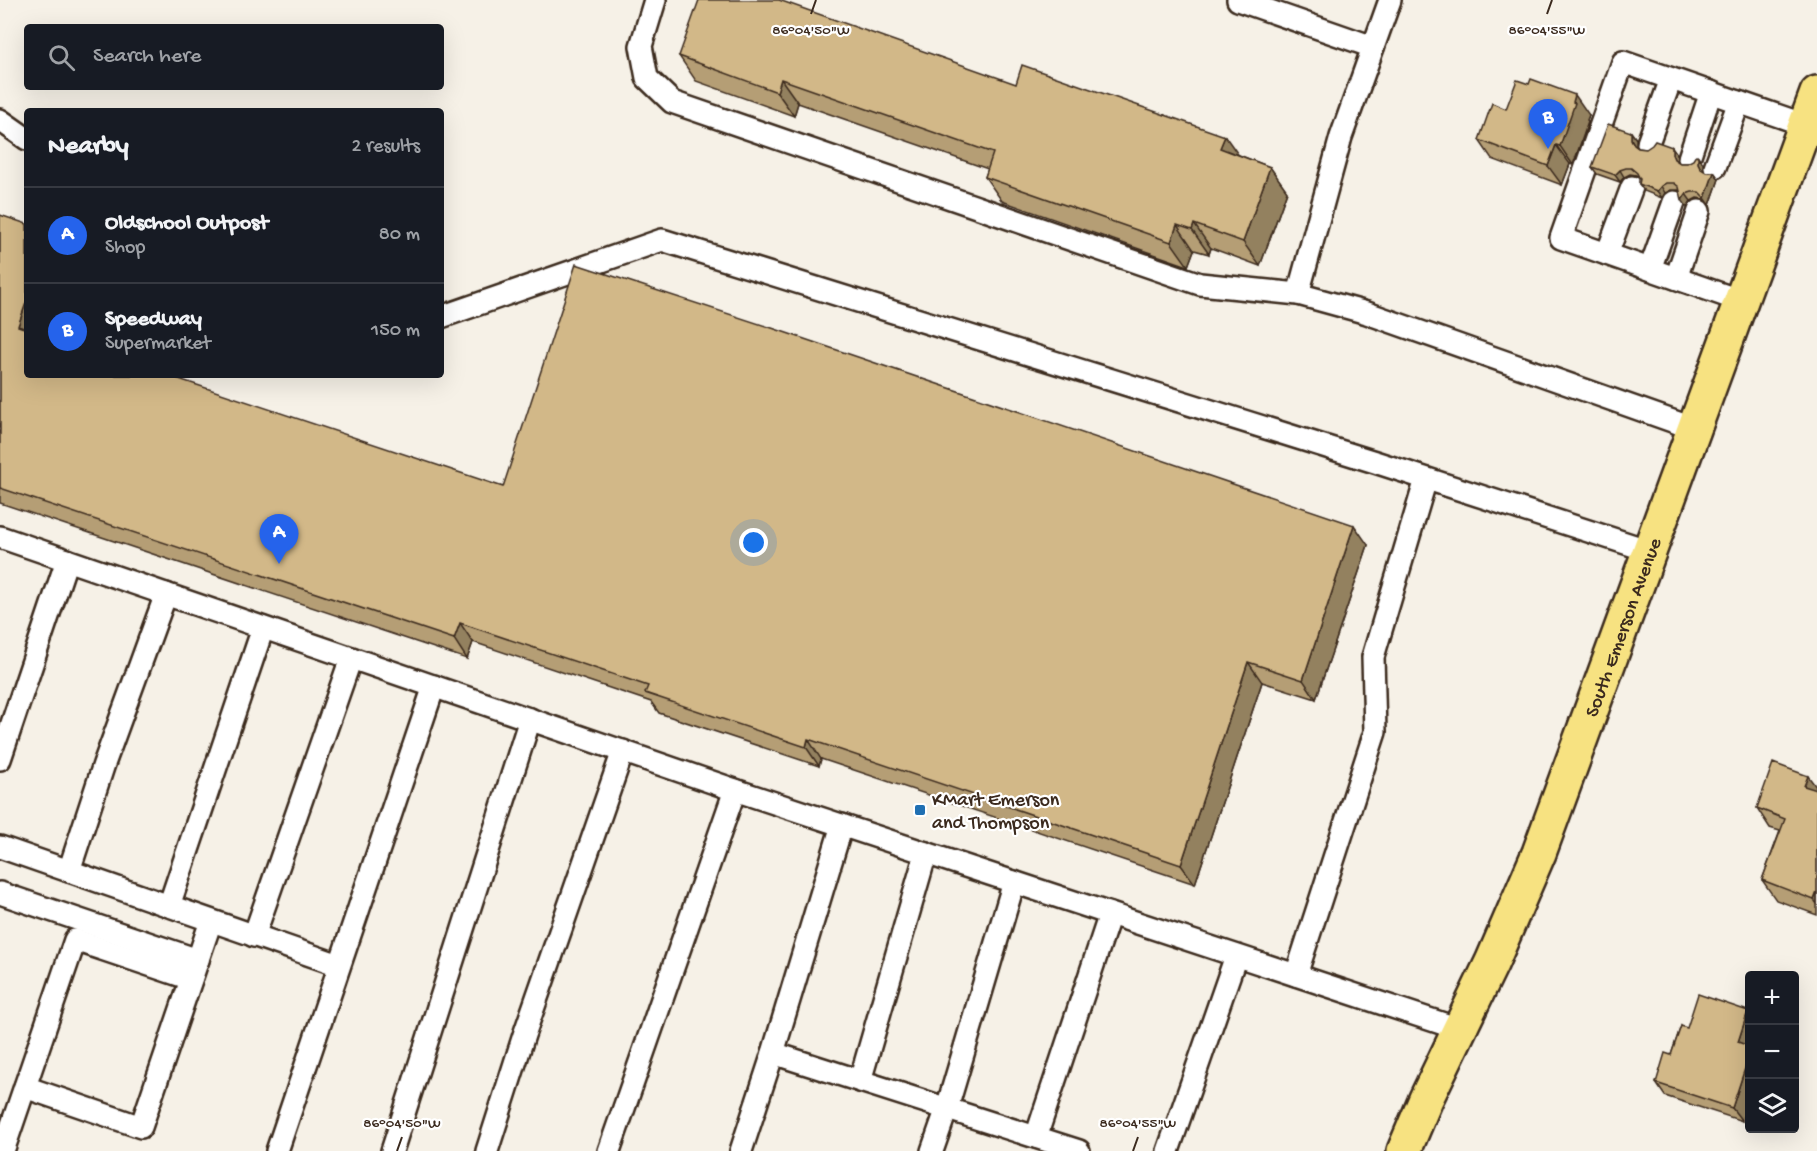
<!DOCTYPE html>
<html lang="en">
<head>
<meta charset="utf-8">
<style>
  :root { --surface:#171b24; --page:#20242c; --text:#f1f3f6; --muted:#9ea1a6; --line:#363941; --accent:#2563eb }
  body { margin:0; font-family:"Gochi Hand",sans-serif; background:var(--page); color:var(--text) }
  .controls { position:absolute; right:18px; bottom:18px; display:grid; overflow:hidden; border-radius:6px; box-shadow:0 6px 24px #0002 }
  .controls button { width:54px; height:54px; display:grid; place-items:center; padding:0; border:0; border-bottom:2px solid var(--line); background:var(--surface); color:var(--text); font:30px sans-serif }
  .you { position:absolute; left:754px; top:543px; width:21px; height:21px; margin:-15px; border:4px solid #fff; border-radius:50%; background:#1a73e8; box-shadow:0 0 0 9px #1a73e833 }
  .badge { display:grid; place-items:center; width:39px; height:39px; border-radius:50%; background:var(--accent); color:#fff; font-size:20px; font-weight:700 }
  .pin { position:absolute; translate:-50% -50px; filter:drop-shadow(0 2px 3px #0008) }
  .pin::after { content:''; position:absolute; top:32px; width:21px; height:18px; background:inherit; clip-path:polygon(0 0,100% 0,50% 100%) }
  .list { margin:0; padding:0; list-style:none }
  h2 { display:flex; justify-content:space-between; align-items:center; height:78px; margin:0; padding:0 24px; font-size:26px }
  h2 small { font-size:20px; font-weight:400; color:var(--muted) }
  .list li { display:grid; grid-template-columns:39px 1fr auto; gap:18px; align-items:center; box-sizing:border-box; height:96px; padding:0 24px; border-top:2px solid var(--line) }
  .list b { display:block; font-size:22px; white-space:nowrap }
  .list p { margin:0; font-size:20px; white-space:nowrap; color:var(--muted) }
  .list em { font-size:20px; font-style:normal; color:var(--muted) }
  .icon { flex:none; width:33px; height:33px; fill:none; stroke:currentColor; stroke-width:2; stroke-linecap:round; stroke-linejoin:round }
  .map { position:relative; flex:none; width:1817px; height:1151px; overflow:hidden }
  .search { position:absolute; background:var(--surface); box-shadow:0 6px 24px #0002; left:24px; top:24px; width:420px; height:66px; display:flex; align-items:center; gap:15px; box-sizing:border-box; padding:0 21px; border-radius:6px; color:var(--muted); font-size:22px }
  .panel { position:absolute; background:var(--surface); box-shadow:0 6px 24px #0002; left:24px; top:108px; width:420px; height:270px; border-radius:6px }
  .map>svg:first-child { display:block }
</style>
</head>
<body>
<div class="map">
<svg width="1817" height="1151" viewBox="0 0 1817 1151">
  <rect width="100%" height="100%" fill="#f6f1e7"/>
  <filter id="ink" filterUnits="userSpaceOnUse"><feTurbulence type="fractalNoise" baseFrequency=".0167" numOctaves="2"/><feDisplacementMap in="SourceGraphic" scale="12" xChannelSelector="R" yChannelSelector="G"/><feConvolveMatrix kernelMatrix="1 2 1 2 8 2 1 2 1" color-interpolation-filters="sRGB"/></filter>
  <g filter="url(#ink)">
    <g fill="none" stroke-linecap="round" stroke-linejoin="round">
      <!-- service casing -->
      <g stroke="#3b2a1e" stroke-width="26">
        <g id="service">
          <path d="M655,0l-14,46 6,32 25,24 528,182 98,10"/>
          <path d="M1238,0l135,47"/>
          <path d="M1390,0l-49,137 -43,157 69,19 328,116"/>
          <path d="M0,120l27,19"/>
          <path d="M1648,143l23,-64"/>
          <path d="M1689,158l22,-66"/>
          <path d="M1715,167l24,-65"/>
          <path d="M1607,254l25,-67"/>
          <path d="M1650,269l24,-67"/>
          <path d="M1676,278l23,-67"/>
          <path d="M1741,301l-180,-63 62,-176 182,63"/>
          <path d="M441,317l221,-77 713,222 275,89"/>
          <path d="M0,537l735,253 724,239"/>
          <path d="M0,759l67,-199"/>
          <path d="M0,847l339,118"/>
          <path d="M69,871l35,-107 62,-170"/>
          <path d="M0,893l198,67"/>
          <path d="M169,906l94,-278"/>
          <path d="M254,936l97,-278"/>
          <path d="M1296,975l79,-243 -2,-75 53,-178"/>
          <path d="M773,1053l69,-228"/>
          <path d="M860,1081l66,-228"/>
          <path d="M25,1087l116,40 70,-206"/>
          <path d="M1036,1137l74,-223"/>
          <path d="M3,1151l72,-211 116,39"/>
          <path d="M277,1151l157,-465"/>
          <path d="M392,1151l138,-432"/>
          <path d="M487,1151l37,-116 99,-284"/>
          <path d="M609,1151l126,-361"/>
          <path d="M741,1151l32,-98 306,98"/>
          <path d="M932,1151l15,-43 67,-226"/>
          <path d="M1168,1151l68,-195"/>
        </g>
      </g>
      <!-- primary casing -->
      <g stroke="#3b2a1e" stroke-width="38">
        <g id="primary">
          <path id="s1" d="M1404,1151l22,-52 66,-137 47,-109 278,-760"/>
        </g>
      </g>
      <!-- service -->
      <use href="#service" stroke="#fff" stroke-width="21"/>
      <!-- primary -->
      <use href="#primary" stroke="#f7e281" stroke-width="33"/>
    </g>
    <!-- wall -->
    <g fill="#b59e75" stroke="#3b2a1e" stroke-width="1.5">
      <path d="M679,56l337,28 223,71 31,12 17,24 -27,75 -49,-18 -2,6 -15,-4 -6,16 -186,-65 -17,-24 3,-8 -190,-66 -4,13 -98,-35z"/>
      <path d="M1506,109l83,6 -2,5 1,2 -15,43 -3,-1 -8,21 -70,-26 -13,-19z"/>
      <path d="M1631,132l5,7v7l2,2 8,1 26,-2 5,7v7l3,2h23v7l3,2h8l5,7 -9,26 -6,-6 -7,-1 -6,3 -4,6 -7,-16 -1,-1h-8l-6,3 -3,5 -18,-7 -5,-7v-7l-3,-2 -6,-1 -6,3 -4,5 -23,-8 -5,-7z"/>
      <path d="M0,215l27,160 476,112 865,58 -52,154 -54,-17 -67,202 -374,-125 -2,7 -160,-53 -8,-11 -178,-60 -6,17 -467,-156z"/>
      <path d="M1817,788v127l-41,-15 -14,-20 18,-49 -10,-3 -13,-20z"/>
      <path d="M1681,1026l61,95 -77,-25 -9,-13 15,-28z"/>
    </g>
    <!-- shaded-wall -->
    <g fill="#93815f" stroke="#3b2a1e" stroke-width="1.5">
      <path d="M781,79l17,24 -4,13 -17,-24z"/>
      <path d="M1575,95l14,20 -2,5 1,2 -15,43 -13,-19z"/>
      <path d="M1631,132l5,7v7l3,6 -8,-13z"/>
      <path d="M1225,136l17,24 -22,-12z"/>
      <path d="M1556,145l14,19 -8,21 -14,-19z"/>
      <path d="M1672,147l5,7v7l-3,-2 -2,-5z"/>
      <path d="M1698,156l5,7v7l-2,-1 -3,-6z"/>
      <path d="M1270,167l17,24 -27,75 -17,-24z"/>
      <path d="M1620,170l4,7 -4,5 -5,-7z"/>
      <path d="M1714,172l5,7 -9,26 -5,-7z"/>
      <path d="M1661,186l4,7 -3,5 -5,-7z"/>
      <path d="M1686,194l5,7 -4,6 -5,-7z"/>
      <path d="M1194,224l17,24 -2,6 -17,-24z"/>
      <path d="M1177,225l17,25 -6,16 -17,-24z"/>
      <path d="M27,300v39l-9,-13z"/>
      <path d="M1354,525l14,20 -52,154 -13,-19z"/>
      <path d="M460,623l13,19 -6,17 -13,-20z"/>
      <path d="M1248,662l14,20 -67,202 -14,-19z"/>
      <path d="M808,739l13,20 -2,7 -13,-19z"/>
      <path d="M1808,776l9,12v16l-13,-18z"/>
      <path d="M1817,892v12l-3,-4z"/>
      <path d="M1748,1011l1,2v35l-11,-6z"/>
      <path d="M1749,1056v42l-7,23 -10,-13z"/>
    </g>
    <!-- building -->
    <g fill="#d2b888" stroke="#3b2a1e" stroke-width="1.5">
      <path d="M699,0h80l237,84 6,-19 203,71 -5,12 50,19 -27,75 -49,-18 -2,6 -15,-5 -6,17 -186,-65 8,-24 -212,-74 -4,13 -98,-36z"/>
      <path d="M1531,79l44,16 -2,7 2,1 -15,43 -4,-1 -8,21 -69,-26 13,-37 14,6 11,-29 12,4z"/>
      <path d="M1608,124l23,8v7l3,6 4,3 8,1 6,-4 3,-4 17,6v7l2,5 6,4h7l6,-3 3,-5 2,1v7l3,6 5,3h8l-9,26 -6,-6h-7l-6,2 -4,6 -3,-13 -5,-4h-8l-5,3 -4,5 -18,-7 1,-5 -3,-6 -6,-5h-5l-6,2 -5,5 -23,-8z"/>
      <path d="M0,215l27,9v76l-9,26 9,3v46h140l336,112 73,-223 196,64 582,197 -51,155 -55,-18 -67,203 -373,-126 -2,8 -161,-54 3,-7 -188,-63 -6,16 -454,-151z"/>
      <path d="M1773,763l35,13 -4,10 13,4v102l-3,8 -52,-20 23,-61 -28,-11z"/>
      <path d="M1698,994l50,17 -10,31 11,4v10l-17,52 -76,-25 9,-30 6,2 10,-29 6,2z"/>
    </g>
  </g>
  <!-- ticks -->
  <path fill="none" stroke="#3b2a1e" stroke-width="2" d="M811,14l5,-14M1547,14l5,-14M397,1151l5,-14M1133,1151l5,-14"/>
  <!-- markers -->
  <rect fill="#1f6fb2" stroke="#fff" stroke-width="2" x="914" y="804" width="12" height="12" rx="3"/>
  <g text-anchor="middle" stroke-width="4.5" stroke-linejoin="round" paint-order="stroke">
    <!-- street labels -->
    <g font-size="20" fill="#3b2a1e" stroke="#fff">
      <text dy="7" stroke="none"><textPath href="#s1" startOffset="568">South Emerson Avenue</textPath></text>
    </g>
    <!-- poi labels -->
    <g font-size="20" fill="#3b2a1e" stroke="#fff" text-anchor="start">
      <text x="932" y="805">KMart Emerson<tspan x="932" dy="23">and Thompson</tspan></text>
    </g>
  </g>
  <g font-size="15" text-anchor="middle" fill="#3b2a1e" stroke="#fff" stroke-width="4.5" stroke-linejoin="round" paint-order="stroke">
    <text x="811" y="34">86°04'50"W</text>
    <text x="1547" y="34">86°04'55"W</text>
    <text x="402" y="1127">86°04'50"W</text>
    <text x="1138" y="1127">86°04'55"W</text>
  </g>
</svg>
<div class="controls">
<button>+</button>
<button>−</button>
<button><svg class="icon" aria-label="layers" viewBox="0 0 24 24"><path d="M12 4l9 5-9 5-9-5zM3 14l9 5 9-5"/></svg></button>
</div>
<div class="you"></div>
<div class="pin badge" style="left:279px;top:564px">A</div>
<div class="pin badge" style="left:1548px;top:149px">B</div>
<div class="search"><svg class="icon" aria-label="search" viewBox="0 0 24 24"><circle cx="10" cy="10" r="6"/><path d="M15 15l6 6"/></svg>Search here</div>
<section class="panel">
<h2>Nearby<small>2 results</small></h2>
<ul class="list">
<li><span class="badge">A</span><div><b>Oldschool Outpost</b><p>Shop</p></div><em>80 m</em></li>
<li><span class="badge">B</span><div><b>Speedway</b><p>Supermarket</p></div><em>150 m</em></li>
</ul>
</section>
</div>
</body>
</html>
